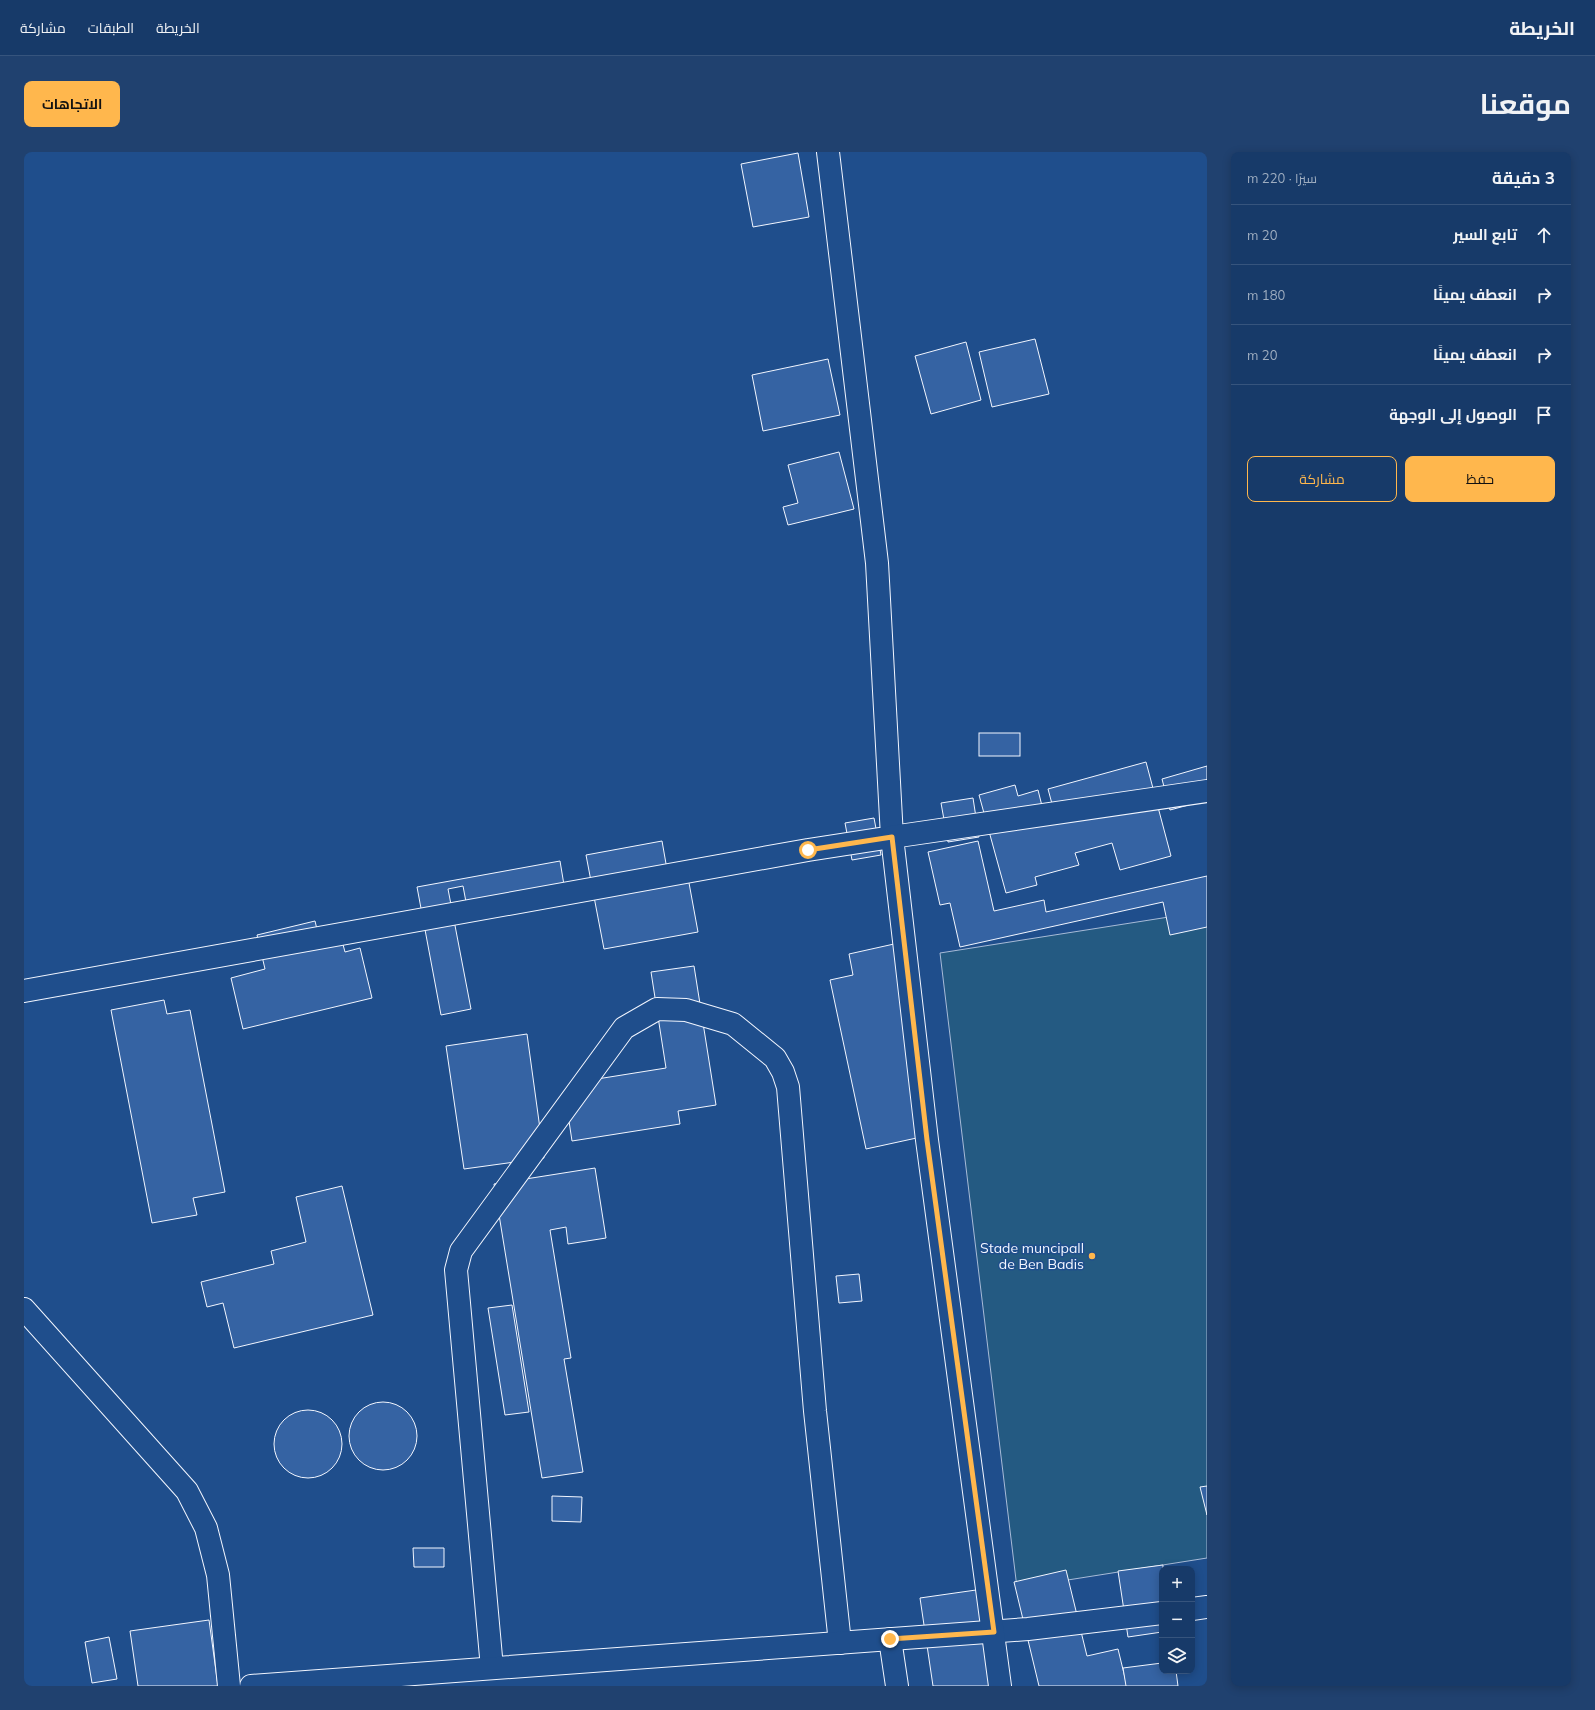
<!DOCTYPE html>
<html lang="ar">
<head>
<meta charset="utf-8">
<style>
  :root { --surface:#173a69; --page:#20416f; --text:#f1f3f6; --muted:#9eadc0; --line:#36547d; --accent:#ffb74d }
  body { margin:0; font-family:Mulish,Cairo,sans-serif; background:var(--page); color:var(--text); direction:rtl }
  .controls { position:absolute; right:12px; bottom:12px; display:grid; overflow:hidden; border-radius:8px; box-shadow:0 2px 10px #0003 }
  .controls button { width:36px; height:36px; display:grid; place-items:center; padding:0; border:0; border-bottom:1px solid var(--line); background:var(--surface); color:var(--text); font:20px sans-serif }
  .stop { position:absolute; width:12px; height:12px; margin:-9px; border:3px solid #ffb74d; border-radius:50%; background:#fff }
  .stop.end { background:#ffb74d; border-color:#fff; box-shadow:0 1px 4px #0008 }
  .list { margin:0; padding:0; list-style:none }
  h2 { display:flex; justify-content:space-between; align-items:center; height:52px; margin:0; padding:0 16px; font-size:17px }
  h2 small { font-size:13px; font-weight:400; color:var(--muted) }
  .list li { display:grid; grid-template-columns:26px 1fr auto; gap:12px; align-items:center; box-sizing:border-box; height:60px; padding:0 16px; border-top:1px solid var(--line) }
  .list b { display:block; font-size:15px; white-space:nowrap }
  .list em { font-size:13px; font-style:normal; color:var(--muted) }
  .actions { display:flex; gap:8px; padding:12px 16px }
  .actions a { flex:1; padding:9px 0; border:1px solid var(--accent); border-radius:8px; text-align:center; font-size:14px; color:var(--accent) }
  .actions .main { background:var(--accent); color:#111 }
  .icon { flex:none; width:22px; height:22px; fill:none; stroke:currentColor; stroke-width:2; stroke-linecap:round; stroke-linejoin:round }
  .map { position:relative; flex:none; width:1183px; height:1534px; overflow:hidden; direction:ltr; border-radius:8px }
  header { display:flex; align-items:center; gap:24px; box-sizing:border-box; height:56px; padding:0 20px; background:var(--surface); border-bottom:1px solid var(--line) }
  header strong { font-size:19px }
  nav { display:flex; gap:22px; margin-inline-start:auto; font-size:14px }
  .intro { display:flex; align-items:center; justify-content:space-between; box-sizing:border-box; height:96px; padding:0 24px }
  h1 { margin:0; font-size:28px }
  .button { padding:10px 18px; border-radius:8px; background:var(--accent); color:#111; font-size:14px; font-weight:700 }
  main { display:flex; gap:24px; padding:0 24px }
  aside { flex:1; background:var(--surface); border-radius:8px; box-shadow:0 2px 10px #0003 }
  .map>svg:first-child { display:block }
</style>
</head>
<body>
<header>
<strong>الخريطة</strong>
<nav><a>الخريطة</a><a>الطبقات</a><a>مشاركة</a></nav>
</header>
<div class="intro"><h1>موقعنا</h1><a class="button">الاتجاهات</a></div>
<main>
<aside>
<h2>3 دقيقة<small>سيرًا · 220 m</small></h2>
<ul class="list">
<li><svg class="icon" aria-label="ahead" viewBox="0 0 24 24"><path d="M12 20V5M6 11l6-6 6 6"/></svg><div><b>تابع السير</b></div><em>20 m</em></li>
<li><svg class="icon" aria-label="right" viewBox="0 0 24 24"><path d="M7 20v-9h11M14 6l5 5-5 5"/></svg><div><b>انعطف يمينًا</b></div><em>180 m</em></li>
<li><svg class="icon" aria-label="right" viewBox="0 0 24 24"><path d="M7 20v-9h11M14 6l5 5-5 5"/></svg><div><b>انعطف يمينًا</b></div><em>20 m</em></li>
<li><svg class="icon" aria-label="arrive" viewBox="0 0 24 24"><path d="M6 21V4h12l-3 4 3 4H6"/></svg><div><b>الوصول إلى الوجهة</b></div></li>
</ul>
<div class="actions"><a class="main">حفظ</a><a>مشاركة</a></div>
</aside>
<div class="map">
<svg width="1183" height="1534" viewBox="0 0 1183 1534">
  <rect width="100%" height="100%" fill="#1f4e8c"/>
  <!-- green -->
  <path fill="#245a82" stroke="#a8bbd7" d="M1183,759v647l-190,30 -77,-635z"/>
  <!-- building -->
  <g fill="#3563a3" stroke="#f2f6ff">
    <path d="M774,1l11,64 -56,10 -12,-63z"/>
    <path d="M1011,187l14,55 -57,13 -13,-55z"/>
    <path d="M942,190l15,58 -50,14 -16,-58z"/>
    <path d="M804,207l12,56 -77,16 -11,-56z"/>
    <path d="M815,300l15,57 -66,16 -5,-18 15,-4 -10,-38z"/>
    <rect x="955" y="581" width="41" height="23"/>
    <path d="M1122,610l25,94 -51,14 -8,-27 -37,10 4,12 -44,12 2,8 -31,8 -27,-98 36,-10 3,11 20,-6 7,28 10,-3 -7,-26z"/>
    <path d="M1183,614v34l-37,10 -8,-31z"/>
    <path d="M949,646l6,39 -31,5 -7,-39z"/>
    <path d="M850,666l7,37 -29,5 -7,-37z"/>
    <path d="M638,689l6,34 19,-3 11,60 -94,17 -18,-94z"/>
    <path d="M954,689l16,70 50,-11 2,12 161,-36v51l-37,8 -7,-33 -203,45 -10,-44 -10,2 -12,-53z"/>
    <path d="M536,709l5,30 -96,27 -6,-32 -15,3 23,120 -30,6 -24,-128z"/>
    <path d="M291,769l5,21 21,-5 4,15 15,-4 12,50 -129,31 -12,-51 34,-9 -8,-34z"/>
    <path d="M870,792l41,190 -69,15 -36,-169 23,-5 -4,-21z"/>
    <path d="M670,814l22,139 -38,6 2,13 -108,17 -5,-33 5,-25 94,-15 -15,-96z"/>
    <path d="M140,848l3,14 23,-4 35,182 -32,6 4,17 -45,8 -41,-213z"/>
    <path d="M503,882l17,124 -80,11 -18,-123z"/>
    <path d="M571,1016l11,70 -38,6 -2,-17 -16,3 21,128 -7,1 19,113 -41,6 -48,-294z"/>
    <path d="M318,1034l31,129 -139,33 -11,-45 -16,4 -6,-25 73,-18 -3,-13 35,-9 -10,-45z"/>
    <path d="M835,1122l3,27 -23,2 -3,-27z"/>
    <path d="M488,1153l17,107 -24,3 -17,-107z"/>
    <circle cx="359" cy="1284" r="34"/>
    <circle cx="284" cy="1292" r="34"/>
    <path d="M1183,1334v29l-7,-28z"/>
    <path d="M528,1344l30,1 -1,25 -29,-1z"/>
    <path d="M389,1396h31v19h-30z"/>
    <path d="M1139,1413l-1,67 -34,5 -10,-66z"/>
    <path d="M1042,1418l21,86 31,-7 9,37h-88l-25,-104z"/>
    <path d="M959,1437l8,97h-58l-13,-88z"/>
    <path d="M185,1468l9,66h-80l-8,-55z"/>
    <path d="M85,1485l8,42 -25,4 -7,-41z"/>
    <path d="M1138,1511v8h14l2,15h-52l-3,-18z"/>
  </g>
  <g fill="none" stroke-linecap="round" stroke-linejoin="round">
    <!-- street casing -->
    <g stroke="#f2f6ff" stroke-width="24">
      <g id="street">
        <path d="M0,839l784,-141 84,-13 -15,-274 -49,-411"/>
        <path d="M0,1157l163,182 19,37 12,47 11,111"/>
        <path d="M1168,1457l15,-2"/>
        <path d="M866,1487l7,47"/>
        <path d="M468,1516l-36,-398 5,-19 163,-223 33,-19 29,1 47,14 42,34 8,14 5,15 27,324 25,232"/>
        <path d="M227,1534l777,-57 134,-16"/>
        <path d="M976,1534l-73,-546 -35,-303 315,-46"/>
      </g>
    </g>
    <!-- street -->
    <use href="#street" stroke="#1f4e8c" stroke-width="22"/>
  </g>
  <g fill="none" stroke-linecap="round" stroke-linejoin="round">
    <!-- route -->
    <path stroke="#ffb74d" stroke-width="5" d="M784,698l84,-13 35,303 67,492 -104,7"/>
  </g>
  <!-- markers -->
  <circle fill="#ffb74d" stroke="#1f4e8c" stroke-width="1.5" cx="1068" cy="1104" r="4"/>
  <g text-anchor="middle" stroke-width="3" stroke-linejoin="round" paint-order="stroke">
    <!-- poi labels -->
    <g font-size="14" fill="#f2f6ff" stroke="#1f4e8c" text-anchor="end">
      <text x="1060" y="1101">Stade muncipall<tspan x="1060" dy="16">de Ben Badis</tspan></text>
    </g>
  </g>
</svg>
<div class="controls">
<button>+</button>
<button>−</button>
<button><svg class="icon" aria-label="layers" viewBox="0 0 24 24"><path d="M12 4l9 5-9 5-9-5zM3 14l9 5 9-5"/></svg></button>
</div>
<div class="stop" style="left:784px;top:698px"></div>
<div class="stop end" style="left:866px;top:1487px"></div>
</div>
</main>
</body>
</html>
